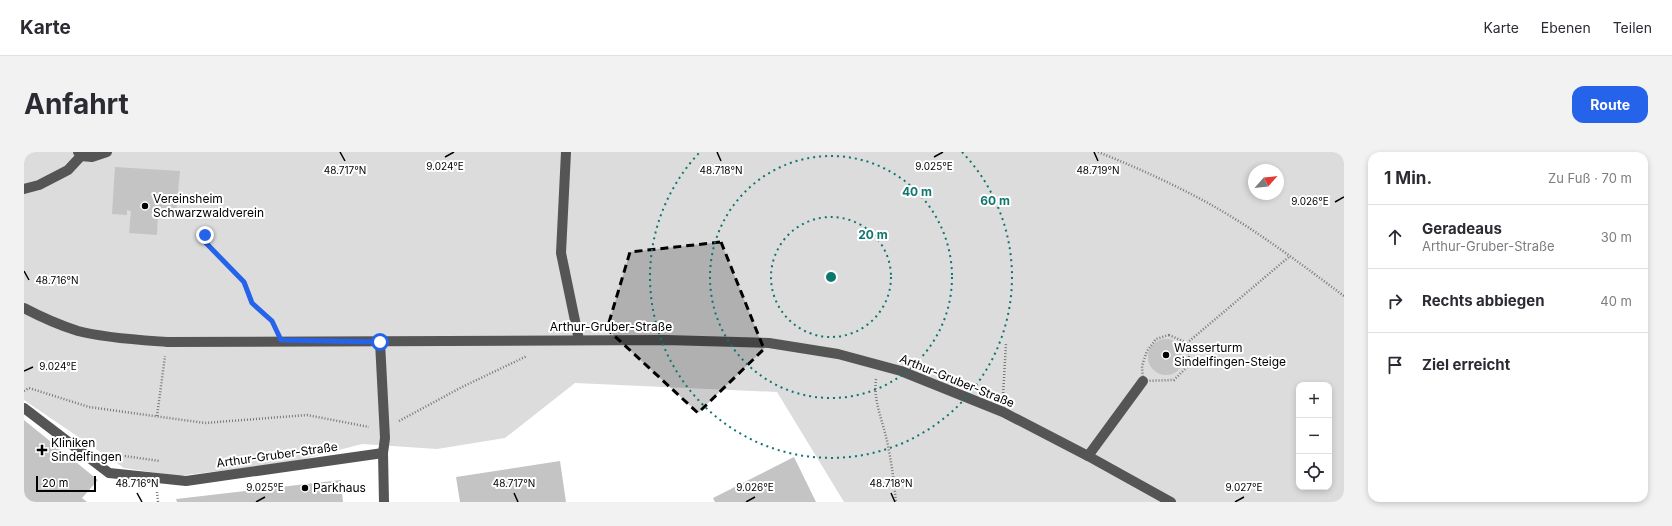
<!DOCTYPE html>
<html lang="de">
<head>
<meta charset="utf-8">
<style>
  :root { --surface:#fff; --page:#f2f2f3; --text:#2b2b33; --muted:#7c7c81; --line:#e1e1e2; --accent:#2563eb }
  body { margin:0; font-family:Inter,sans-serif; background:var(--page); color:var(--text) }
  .controls { position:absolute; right:12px; bottom:12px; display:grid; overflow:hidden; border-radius:8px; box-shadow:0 2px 6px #0003 }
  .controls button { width:36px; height:36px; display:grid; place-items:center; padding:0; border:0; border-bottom:1px solid var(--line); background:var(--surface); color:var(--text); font:20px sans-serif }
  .compass { position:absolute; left:1224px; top:12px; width:36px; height:36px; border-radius:50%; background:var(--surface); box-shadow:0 2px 6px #0003; rotate:63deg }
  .scale { position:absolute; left:12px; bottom:10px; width:60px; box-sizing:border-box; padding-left:4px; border:2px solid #000; border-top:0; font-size:11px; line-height:14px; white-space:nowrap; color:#000; -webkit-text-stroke:3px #fff; paint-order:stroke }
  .stop { position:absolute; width:12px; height:12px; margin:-9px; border:3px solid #2563eb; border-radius:50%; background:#fff }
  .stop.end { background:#2563eb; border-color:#fff; box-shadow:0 1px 4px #0008 }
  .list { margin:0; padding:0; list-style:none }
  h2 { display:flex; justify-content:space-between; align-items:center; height:52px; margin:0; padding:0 16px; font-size:17px }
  h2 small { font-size:13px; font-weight:400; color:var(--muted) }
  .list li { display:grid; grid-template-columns:26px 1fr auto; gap:12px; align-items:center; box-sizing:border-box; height:64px; padding:0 16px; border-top:1px solid var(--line) }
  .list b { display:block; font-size:15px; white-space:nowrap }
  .list p { margin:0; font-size:13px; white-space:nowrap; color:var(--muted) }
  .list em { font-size:13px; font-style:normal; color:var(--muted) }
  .icon { flex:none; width:22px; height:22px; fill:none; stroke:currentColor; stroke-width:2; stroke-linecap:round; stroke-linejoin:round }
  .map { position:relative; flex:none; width:1320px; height:350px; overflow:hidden; border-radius:12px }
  header { display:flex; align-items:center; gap:24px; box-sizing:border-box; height:56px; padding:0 20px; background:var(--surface); border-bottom:1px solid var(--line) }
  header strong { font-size:19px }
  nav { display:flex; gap:22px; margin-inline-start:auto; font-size:14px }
  .intro { display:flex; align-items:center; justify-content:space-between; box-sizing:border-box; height:96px; padding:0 24px }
  h1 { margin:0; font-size:28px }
  .button { padding:10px 18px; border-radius:12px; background:var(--accent); color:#fff; font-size:14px; font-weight:700 }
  main { display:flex; gap:24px; padding:0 24px }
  aside { flex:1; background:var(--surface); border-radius:12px; box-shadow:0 2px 6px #0003 }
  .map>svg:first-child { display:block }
</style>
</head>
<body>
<header>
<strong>Karte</strong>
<nav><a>Karte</a><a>Ebenen</a><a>Teilen</a></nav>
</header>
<div class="intro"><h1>Anfahrt</h1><a class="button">Route</a></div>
<main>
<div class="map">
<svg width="1320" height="350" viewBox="0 0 1320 350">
  <rect width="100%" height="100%" fill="#fff"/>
  <!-- green -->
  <path fill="#dcdcdc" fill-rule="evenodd" d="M0,0h1320v350h-500l-67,-110 -202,-9 -70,55 -68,11 -75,-5 -73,19 -112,13 -53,-8 -100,-68zM1230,18h24v24h-24zM1275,233h30v102h-30z"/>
  <!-- building -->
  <g fill="#c4c4c4">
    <path d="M91,15l65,4 -4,43 -18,-1 -1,22 -28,-2 2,-22 -4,-1v5l-15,-1z"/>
    <circle cx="1142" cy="205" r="18"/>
    <path d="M0,268l74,60 -16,18 5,4h-63z"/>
    <path d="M770,305l22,45h-101l-2,-4z"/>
    <path d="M536,309l6,41h-106l-4,-25z"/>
    <path d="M317,328l2,22h-166l-1,-3z"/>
  </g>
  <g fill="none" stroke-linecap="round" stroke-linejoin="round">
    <!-- path -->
    <g stroke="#777" stroke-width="2.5" stroke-dasharray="1 2" stroke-linecap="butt">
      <path d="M1074,0c38,15 75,32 110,51 47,26 93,61 136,93"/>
      <path d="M181,83l2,8 37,39 8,21 20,18 3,6"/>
      <path d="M1145,183l18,8 3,21 -16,16 -31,1 -1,-15 5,-15 9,-12z"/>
      <path d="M1163,191l103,-87"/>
      <path d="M852,227c-3,24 8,44 12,67 4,19 6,37 8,56"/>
      <path d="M0,239l5,-3 60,19 116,16 102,-8 62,12"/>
      <path d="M979,244l3,-53"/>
      <path d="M133,264l8,-60"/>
      <path d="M375,269l63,-34 65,-31"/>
      <path d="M86,302l50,7"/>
      <path d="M133,340l1,10"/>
    </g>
    <!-- minor -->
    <g stroke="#555" stroke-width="10">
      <path d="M54,0l3,4 11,1 15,-5"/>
      <path d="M542,0l-5,101 18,87"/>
      <path d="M0,37l15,-4 29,-15 13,-14"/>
      <path d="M0,156c17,9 35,17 54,23 26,7 62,9 89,11l499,-2 103,3 69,11 63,17 102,41 85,44 83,46"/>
      <path d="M356,190l5,96 -2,15 1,49"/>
      <path d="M0,256l85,65 77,8 197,-28"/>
      <path d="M1064,304l55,-75"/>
    </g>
  </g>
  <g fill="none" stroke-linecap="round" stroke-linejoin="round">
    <!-- route -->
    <path stroke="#2563eb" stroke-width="5" d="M181,83l1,8 38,39 8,21 20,18 9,19 99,2"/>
  </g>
  <!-- marked area -->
  <path fill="#000" fill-opacity="0.2" stroke="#000" stroke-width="3" stroke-dasharray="8 5" stroke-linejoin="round" d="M697,90l43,107 -66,64 -91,-84 23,-77z"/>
  <!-- ticks -->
  <path fill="none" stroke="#000" stroke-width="1.5" d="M316,0l5,9M693,0l4,9M1070,0l4,9M421,5l9,-5M910,5l9,-5M1311,50l9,-5M0,119l5,9M0,219l9,-4M113,341l5,9M490,341l4,9M867,341l4,9M232,350l9,-5M722,350l9,-5M1211,350l9,-5"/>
  <!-- distance rings -->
  <g fill="none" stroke="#0f766e" stroke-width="2" stroke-dasharray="2 4">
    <circle cx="807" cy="125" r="60"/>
    <circle cx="807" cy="125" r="121"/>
    <path d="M938 0A181 181 0 1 1 676 0"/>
  </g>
  <!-- markers -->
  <g fill="#000" stroke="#fff" stroke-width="1.5">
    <circle cx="121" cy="54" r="4"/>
    <circle cx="1142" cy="203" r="4"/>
    <path d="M16 292h4v4h4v4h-4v4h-4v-4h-4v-4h4z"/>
    <circle cx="281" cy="336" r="4"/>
  </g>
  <g text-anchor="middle" stroke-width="4" stroke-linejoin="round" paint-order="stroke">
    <!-- poi labels -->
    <g font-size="12" fill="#000" stroke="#fff" text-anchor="start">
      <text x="129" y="51">Vereinsheim<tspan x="129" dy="14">Schwarzwaldverein</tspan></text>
      <text x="1150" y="200">Wasserturm<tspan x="1150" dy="14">Sindelfingen-Steige</tspan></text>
      <text x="27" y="295">Kliniken<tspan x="27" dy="14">Sindelfingen</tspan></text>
      <text x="289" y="340">Parkhaus</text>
    </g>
    <!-- street labels -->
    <g font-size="12" fill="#000" stroke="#fff">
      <text x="587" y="179">Arthur-Gruber-Straße</text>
      <text transform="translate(933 229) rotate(22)" y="4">Arthur-Gruber-Straße</text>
      <text transform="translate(253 303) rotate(-8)" y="4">Arthur-Gruber-Straße</text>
    </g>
  </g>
  <g font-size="10" text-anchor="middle" fill="#000" stroke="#fff" stroke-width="4" stroke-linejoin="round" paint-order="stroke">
    <text x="910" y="18">9.025°E</text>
    <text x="421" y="18">9.024°E</text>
    <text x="321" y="22">48.717°N</text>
    <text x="697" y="22">48.718°N</text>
    <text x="1074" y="22">48.719°N</text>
    <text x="1286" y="53">9.026°E</text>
    <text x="33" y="132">48.716°N</text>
    <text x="34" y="218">9.024°E</text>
    <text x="113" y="335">48.716°N</text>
    <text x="490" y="335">48.717°N</text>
    <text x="867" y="335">48.718°N</text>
    <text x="241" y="339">9.025°E</text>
    <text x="731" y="339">9.026°E</text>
    <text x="1220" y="339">9.027°E</text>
  </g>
  <circle cx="807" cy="125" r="6" fill="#0f766e" stroke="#fff" stroke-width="2"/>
  <g font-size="12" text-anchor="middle" font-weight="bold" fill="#0f766e" stroke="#fff" stroke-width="4" stroke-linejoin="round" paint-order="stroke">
    <text x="893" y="44">40 m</text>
    <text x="971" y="53">60 m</text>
    <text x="849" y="87">20 m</text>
  </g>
</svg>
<div class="controls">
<button>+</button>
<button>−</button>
<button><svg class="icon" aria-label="locate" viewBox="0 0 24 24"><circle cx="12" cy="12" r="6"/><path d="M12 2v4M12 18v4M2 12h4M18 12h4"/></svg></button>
</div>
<svg class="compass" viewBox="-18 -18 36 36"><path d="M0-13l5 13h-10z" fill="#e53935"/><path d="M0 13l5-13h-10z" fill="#7c7c81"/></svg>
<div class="scale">20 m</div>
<div class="stop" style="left:356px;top:190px"></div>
<div class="stop end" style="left:181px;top:83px"></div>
</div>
<aside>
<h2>1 Min.<small>Zu Fuß · 70 m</small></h2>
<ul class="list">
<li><svg class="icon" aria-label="ahead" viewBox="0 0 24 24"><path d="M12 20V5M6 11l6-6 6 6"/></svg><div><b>Geradeaus</b><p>Arthur-Gruber-Straße</p></div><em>30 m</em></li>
<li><svg class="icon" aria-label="right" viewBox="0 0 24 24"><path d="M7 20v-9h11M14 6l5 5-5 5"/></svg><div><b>Rechts abbiegen</b></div><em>40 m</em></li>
<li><svg class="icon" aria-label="arrive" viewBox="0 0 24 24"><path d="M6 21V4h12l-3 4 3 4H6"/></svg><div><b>Ziel erreicht</b></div></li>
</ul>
</aside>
</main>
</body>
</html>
